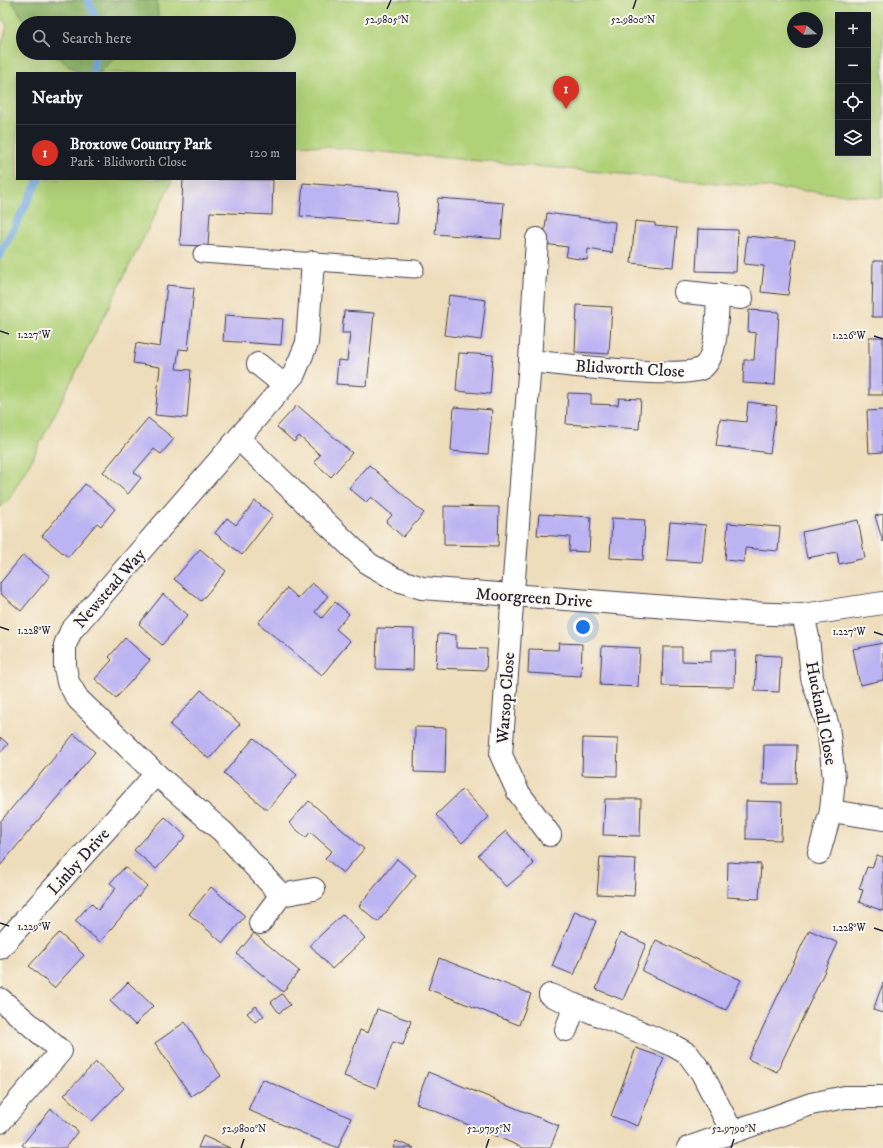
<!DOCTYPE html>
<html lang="en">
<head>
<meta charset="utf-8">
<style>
  :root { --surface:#171b24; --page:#20242c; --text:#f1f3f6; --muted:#9ea1a6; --line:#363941; --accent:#d93025 }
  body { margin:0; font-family:"IM FELL DW Pica",serif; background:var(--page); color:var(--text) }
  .controls { position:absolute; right:12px; top:12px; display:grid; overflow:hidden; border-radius:0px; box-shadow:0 4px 16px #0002 }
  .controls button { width:36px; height:36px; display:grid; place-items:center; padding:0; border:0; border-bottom:1px solid var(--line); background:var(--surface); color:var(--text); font:20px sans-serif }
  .compass { position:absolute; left:787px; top:12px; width:36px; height:36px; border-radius:50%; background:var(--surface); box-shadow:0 4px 16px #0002; rotate:289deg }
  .you { position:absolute; left:583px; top:627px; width:14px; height:14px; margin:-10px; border:3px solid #fff; border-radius:50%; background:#1a73e8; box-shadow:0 0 0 6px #1a73e833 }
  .badge { display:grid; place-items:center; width:26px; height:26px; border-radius:50%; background:var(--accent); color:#fff; font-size:13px; font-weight:700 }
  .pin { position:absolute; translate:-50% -33px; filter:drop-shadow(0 1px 2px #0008) }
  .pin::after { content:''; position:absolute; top:21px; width:14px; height:12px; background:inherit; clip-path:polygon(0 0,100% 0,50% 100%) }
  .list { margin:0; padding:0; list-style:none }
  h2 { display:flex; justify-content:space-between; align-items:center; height:52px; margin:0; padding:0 16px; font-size:17px }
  h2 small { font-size:13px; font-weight:400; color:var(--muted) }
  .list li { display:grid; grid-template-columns:26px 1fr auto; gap:12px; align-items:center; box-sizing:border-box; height:56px; padding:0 16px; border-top:1px solid var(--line) }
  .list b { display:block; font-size:15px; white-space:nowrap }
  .list p { margin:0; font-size:13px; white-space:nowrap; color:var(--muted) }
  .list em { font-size:13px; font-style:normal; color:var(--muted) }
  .icon { flex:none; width:22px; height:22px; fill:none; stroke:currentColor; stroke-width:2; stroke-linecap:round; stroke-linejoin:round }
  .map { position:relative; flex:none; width:883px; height:1148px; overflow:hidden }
  .search { position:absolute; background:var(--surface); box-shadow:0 4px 16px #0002; left:16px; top:16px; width:280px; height:44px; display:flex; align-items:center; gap:10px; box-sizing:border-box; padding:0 14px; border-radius:22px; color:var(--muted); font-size:15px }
  .panel { position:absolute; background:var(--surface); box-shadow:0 4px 16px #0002; left:16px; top:72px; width:280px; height:108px; border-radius:0px }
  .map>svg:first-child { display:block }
</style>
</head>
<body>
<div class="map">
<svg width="883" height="1148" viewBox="0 0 883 1148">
  <rect width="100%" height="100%" fill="#fbf7ec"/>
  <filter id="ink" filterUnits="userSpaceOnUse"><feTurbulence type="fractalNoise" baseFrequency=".025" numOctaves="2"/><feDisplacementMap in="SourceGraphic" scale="8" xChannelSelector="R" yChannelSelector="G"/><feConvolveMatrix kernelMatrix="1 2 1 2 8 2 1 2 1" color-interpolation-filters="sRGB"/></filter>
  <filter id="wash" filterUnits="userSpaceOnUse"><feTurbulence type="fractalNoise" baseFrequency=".012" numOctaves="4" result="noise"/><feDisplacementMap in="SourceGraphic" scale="16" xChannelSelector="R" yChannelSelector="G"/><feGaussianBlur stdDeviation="0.9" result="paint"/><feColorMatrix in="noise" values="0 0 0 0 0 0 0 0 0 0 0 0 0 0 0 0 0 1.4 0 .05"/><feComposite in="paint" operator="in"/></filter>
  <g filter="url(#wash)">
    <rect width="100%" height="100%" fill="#edb"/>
    <!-- green -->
    <path fill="#b0d178" stroke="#697a5a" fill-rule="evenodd" d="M0,0h883v198l-588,-54v-71h-278v106h156l-142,282 -22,38 -9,9v-457l7,-25 -7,-11zM838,15h30v138h-30zM793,18h24v24h-24zM23,23h266v30h-266z"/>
    <!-- forest -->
    <g fill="#8cb368" stroke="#576a52">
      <path d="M11,0h146l1,16 -7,7h-125z"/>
      <path d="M51,53h69l-21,20h-19z"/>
    </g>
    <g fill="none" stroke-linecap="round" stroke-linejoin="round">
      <!-- stream -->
      <g stroke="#73a9e1" stroke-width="8">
        <path d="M87,0l6,10 2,13"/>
        <path d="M93,73l3,-20"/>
        <path d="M0,255l39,-76"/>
      </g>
    </g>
    <g id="blocks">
      <!-- building -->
      <g fill="#bcb3f2">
        <path d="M183,179l90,1 -1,35 -62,-3 -2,34 -28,-1z"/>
        <path d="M303,183l96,8 -3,33 -96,-8z"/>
        <path d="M438,198l66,5 -3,36 -66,-5z"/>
        <path d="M547,213l68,9 -3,31 -24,-4 -1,11 -21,-3 2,-10 -25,-3z"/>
        <path d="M635,221l20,2v3l22,2 -4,39 -42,-4z"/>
        <path d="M698,229l40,1 -2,42 -40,-1z"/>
        <path d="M747,236l48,5 -7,54 -27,-3 3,-26 -20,-2z"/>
        <path d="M873,261h10v56h-11z"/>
        <path d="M167,285l27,3 -6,62 -9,-1 -3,20 15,1 -4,48 -32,-3 5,-48 -27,-4 3,-20 24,4z"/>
        <path d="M449,295l37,5 -5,40 -37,-5z"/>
        <path d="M577,305l35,2 -3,47 -34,-2z"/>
        <path d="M749,310l30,2 -4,73 -32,-2 1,-23h10l2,-27 -8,-1z"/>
        <path d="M344,311l30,2 -7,73 -31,-2 2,-24 9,1 3,-28h-8z"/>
        <path d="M225,315l58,4 -2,26 -58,-4z"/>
        <rect x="869" y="337" width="14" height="58"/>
        <path d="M459,353l34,2 -3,39 -34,-3z"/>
        <path d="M568,393l23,1v10l27,1 1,-7 22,1 -2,30 -73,-5z"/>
        <path d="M748,402l29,4 -7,47 -54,-7 4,-27 26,3z"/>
        <path d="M297,405l55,48 -21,24 -17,-15 6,-7 -21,-19 -5,6 -17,-15z"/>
        <path d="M454,407l38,3 -4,44 -37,-3z"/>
        <path d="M883,410v42l-14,1 -2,-42z"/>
        <path d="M148,418l26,21 -13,15 -7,-5 -20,23 7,6 -13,16 -25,-22z"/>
        <path d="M369,465l55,48 -21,24 -17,-15 6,-7 -21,-18 -5,5 -17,-14z"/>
        <path d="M85,484l30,25 -14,17 -4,-3 -29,34 -26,-21z"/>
        <path d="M255,501l18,14 -31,40 -27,-22 12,-15 9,7z"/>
        <path d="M444,506l55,1 -1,39 -54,-1z"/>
        <path d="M539,514l52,3 -2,35 -20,-1 1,-14 -33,-2z"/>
        <path d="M883,514v28l-8,-26z"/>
        <path d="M612,518l33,2 -2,40 -33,-2z"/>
        <path d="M858,520l7,38 -26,6 -2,-12 -30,6 -5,-26z"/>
        <path d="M670,522l36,3 -4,37 -35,-2z"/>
        <path d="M728,523l52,4 -2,24 -33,-3 -1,14 -19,-2z"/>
        <path d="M200,549l26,22 -25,30 -27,-22z"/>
        <path d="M23,555l27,21 -29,35 -21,-18v-10z"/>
        <path d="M312,583l16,13 -13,16 7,6 13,-16 14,12 -13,15 14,12 -28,34 -64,-52 29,-35 11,10z"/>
        <path d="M163,594l25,21 -26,30 -23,-21z"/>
        <path d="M377,628l37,1 -1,41 -37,-1z"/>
        <path d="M438,634l18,1v13l31,1 -1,21 -50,-2z"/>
        <path d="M125,638l25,22 -34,38 -21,-19 17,-19 -3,-3z"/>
        <path d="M559,643l23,1 -1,32 -53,-3 1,-24 29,1z"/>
        <path d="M883,643v37l-23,5 -7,-36z"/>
        <path d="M602,646l38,2 -2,39 -38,-2z"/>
        <path d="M663,647h19v14l29,1v-12h24l-1,37 -72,-1z"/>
        <path d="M757,655l24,1 -2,36 -24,-1z"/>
        <path d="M201,690l39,34 -31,35 -39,-34z"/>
        <path d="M415,727l31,1 -1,45 -31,-1z"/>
        <path d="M74,734l21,18 -95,114v-44z"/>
        <path d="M0,737l8,7 -8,9z"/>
        <path d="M254,738l43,37 -30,35 -43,-37z"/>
        <path d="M583,738l35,1 -1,37 -35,-1z"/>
        <path d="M764,745h33l-1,39h-33z"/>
        <path d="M463,789l26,28 -27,26 -26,-28z"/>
        <path d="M605,799h36l-1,37 -37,-1z"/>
        <path d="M309,801l55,48 -21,24 -18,-15 7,-7 -22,-19 -4,6 -17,-15z"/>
        <path d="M746,801l36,1 -1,38 -35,-1z"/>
        <path d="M165,817l21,19 -30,33 -22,-19z"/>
        <path d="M506,831l28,33 -28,23 -28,-32z"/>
        <path d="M877,855l6,2v54l-24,-9 4,-12 -4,-1 8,-22 5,1z"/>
        <path d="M600,857l36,2 -2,37 -37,-2z"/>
        <path d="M397,859l19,16 -38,47 -19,-16z"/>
        <path d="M728,862l33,2 -2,35 -32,-2z"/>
        <path d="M125,867l22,19 -47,56 -25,-21 16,-18 7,7 18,-22 -6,-5z"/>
        <path d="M211,887l34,29 -22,27 -34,-29z"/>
        <path d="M575,911l21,10 -22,54 -22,-9z"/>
        <path d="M343,914l22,24 -33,31 -22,-24z"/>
        <path d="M809,930l29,13 -61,129 -29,-13z"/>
        <path d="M59,933l25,22 -30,33 -25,-22z"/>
        <path d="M254,933l45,38 -16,21 -46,-38z"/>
        <path d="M620,933l26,11 -23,56 -27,-11z"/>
        <path d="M656,940l85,40 -15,30 -84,-39z"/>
        <path d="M439,958l92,36 -12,31 -91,-36z"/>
        <path d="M128,982l25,24 -18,19 -25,-24z"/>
        <path d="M883,983v30l-10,-3z"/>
        <path d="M282,994l8,11 -11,8 -8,-11z"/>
        <path d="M256,1006l8,10 -9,6 -8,-9z"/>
        <path d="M377,1009l34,12 -8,24 -10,-3 -17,46 -32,-12 16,-46 8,3z"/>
        <path d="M185,1022l36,54 -30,20 -36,-53z"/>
        <path d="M636,1048l28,10 -26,68 -27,-10z"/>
        <path d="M96,1062l28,26 -32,33 -28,-26z"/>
        <path d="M428,1072l131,54 -9,22h-26l-108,-45z"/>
        <path d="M262,1079l89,39 -13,30 -90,-38z"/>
        <path d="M51,1109l27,22 -13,17h-38l-5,-3z"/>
        <path d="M203,1136l27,12h-32z"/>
        <path d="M396,1141l18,7h-21z"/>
      </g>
    </g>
  </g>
  <g filter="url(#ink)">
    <use href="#blocks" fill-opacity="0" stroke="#413e4e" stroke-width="1"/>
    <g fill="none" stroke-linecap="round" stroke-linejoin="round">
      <!-- service casing -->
      <g stroke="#413e4e" stroke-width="19">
        <path id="service" d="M202,254l213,15"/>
      </g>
      <!-- minor casing -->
      <g stroke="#413e4e" stroke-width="24">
        <g id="minor">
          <path d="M537,239l-7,122 -29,394 17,37 32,43"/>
          <path d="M685,292l57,6"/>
          <path d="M530,361c29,3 153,19 172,7 16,-10 15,-55 16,-73"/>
          <path d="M258,364l26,21"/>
          <path d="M239,439l130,125 26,15 27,9 324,25 57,2 80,-12"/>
          <path d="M803,615l5,22 4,41 16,48 6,52 -3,33 -12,42"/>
          <path d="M831,811l52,8"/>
          <path d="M281,895l-58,-63 -67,-58 -78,-75 -10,-17 -3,-15v-22l6,-14 223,-257 13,-31 6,-81"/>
          <path d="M260,923l21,-28 33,-6"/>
          <path d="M0,948l156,-174"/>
          <path d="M550,995l122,50 16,9 14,19 30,59"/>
          <path d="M0,999l61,52 -61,71"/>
          <path d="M566,1030l9,-25"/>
          <path d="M688,1148l123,-44 34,-7h38"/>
        </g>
      </g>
      <!-- service -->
      <use href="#service" stroke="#fff" stroke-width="17"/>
      <!-- minor -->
      <use href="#minor" stroke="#fff" stroke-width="22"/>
    </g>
  </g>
  <!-- ticks -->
  <path fill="none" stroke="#22223b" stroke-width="1.5" d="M387,9l4,-9M633,9l3,-9M0,331l9,3M874,336l9,3M0,627l9,3M874,632l9,3M0,923l9,3M874,928l9,3M241,1148l3,-9M486,1148l3,-9M731,1148l3,-9"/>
  <g text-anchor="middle" stroke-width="4" stroke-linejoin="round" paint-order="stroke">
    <!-- street labels -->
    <g font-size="17" fill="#22223b" stroke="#fbf7ec">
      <text transform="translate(630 368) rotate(3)" y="6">Blidworth Close</text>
      <text transform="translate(109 588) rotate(-49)" y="6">Newstead Way</text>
      <text transform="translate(534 597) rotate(4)" y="6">Moorgreen Drive</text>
      <text transform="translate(505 698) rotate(-86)" y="6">Warsop Close</text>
      <text transform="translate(822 713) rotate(79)" y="6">Hucknall Close</text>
      <text transform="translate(78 861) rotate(-48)" y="6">Linby Drive</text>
    </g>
  </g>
  <g font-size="10" text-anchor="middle" fill="#22223b" stroke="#fbf7ec" stroke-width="4" stroke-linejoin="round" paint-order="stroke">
    <text x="387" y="23">52.9805°N</text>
    <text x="633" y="23">52.9800°N</text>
    <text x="34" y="338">1.227°W</text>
    <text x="849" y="339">1.226°W</text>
    <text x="34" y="634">1.228°W</text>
    <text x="849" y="635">1.227°W</text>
    <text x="34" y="930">1.229°W</text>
    <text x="849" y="931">1.228°W</text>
    <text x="244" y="1132">52.9800°N</text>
    <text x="489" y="1132">52.9795°N</text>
    <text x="734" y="1132">52.9790°N</text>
  </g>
</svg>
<div class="controls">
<button>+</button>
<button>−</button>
<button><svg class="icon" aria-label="locate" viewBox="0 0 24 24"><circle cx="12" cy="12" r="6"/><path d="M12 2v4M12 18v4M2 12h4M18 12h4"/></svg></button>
<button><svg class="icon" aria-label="layers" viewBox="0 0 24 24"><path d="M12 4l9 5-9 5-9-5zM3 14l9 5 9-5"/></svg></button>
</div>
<svg class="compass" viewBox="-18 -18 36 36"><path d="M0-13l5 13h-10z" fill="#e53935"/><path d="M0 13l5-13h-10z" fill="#9ea1a6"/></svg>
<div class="you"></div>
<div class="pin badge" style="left:566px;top:109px">1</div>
<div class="search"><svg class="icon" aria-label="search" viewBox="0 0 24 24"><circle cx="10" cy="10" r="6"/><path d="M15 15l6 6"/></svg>Search here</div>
<section class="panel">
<h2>Nearby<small></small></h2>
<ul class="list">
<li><span class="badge">1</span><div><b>Broxtowe Country Park</b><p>Park · Blidworth Close</p></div><em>120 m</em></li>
</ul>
</section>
</div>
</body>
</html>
